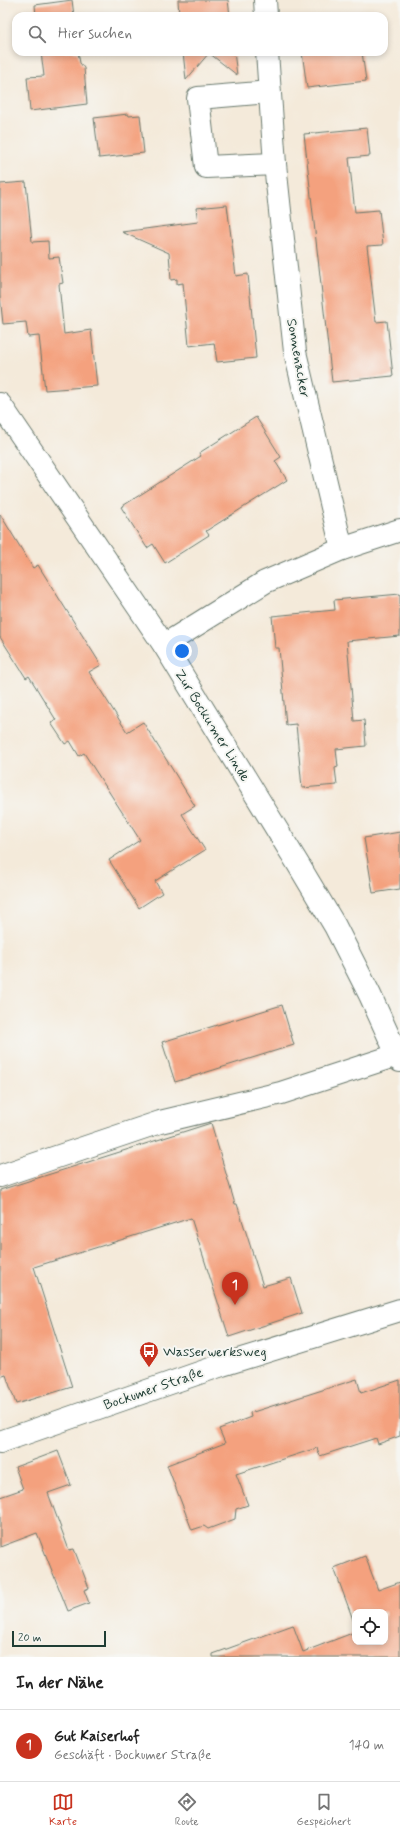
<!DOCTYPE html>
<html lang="de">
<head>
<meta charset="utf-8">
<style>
  :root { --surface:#fff; --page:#f2f2f2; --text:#222; --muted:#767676; --line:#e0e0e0; --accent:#c8321e }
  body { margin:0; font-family:Mynerve,sans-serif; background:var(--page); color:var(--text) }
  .controls { position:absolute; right:12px; bottom:12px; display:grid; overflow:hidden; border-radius:8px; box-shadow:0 2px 6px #0003 }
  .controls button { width:36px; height:36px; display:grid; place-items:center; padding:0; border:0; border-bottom:1px solid var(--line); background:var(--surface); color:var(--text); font:20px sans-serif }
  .scale { position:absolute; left:12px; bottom:10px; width:94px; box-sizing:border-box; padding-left:4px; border:2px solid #1f3d34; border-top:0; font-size:11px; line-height:14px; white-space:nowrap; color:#1f3d34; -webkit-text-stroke:3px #f6f6f2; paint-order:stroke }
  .you { position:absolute; left:182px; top:651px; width:14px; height:14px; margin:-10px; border:3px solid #fff; border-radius:50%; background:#1a73e8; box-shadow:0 0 0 6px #1a73e833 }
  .badge { display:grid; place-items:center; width:26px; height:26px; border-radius:50%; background:var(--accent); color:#fff; font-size:13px; font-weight:700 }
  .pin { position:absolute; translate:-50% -33px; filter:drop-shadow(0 1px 2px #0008) }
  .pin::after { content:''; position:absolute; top:21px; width:14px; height:12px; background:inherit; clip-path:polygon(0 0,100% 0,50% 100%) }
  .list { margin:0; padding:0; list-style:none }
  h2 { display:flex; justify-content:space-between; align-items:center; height:52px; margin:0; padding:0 16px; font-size:17px }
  h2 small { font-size:13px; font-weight:400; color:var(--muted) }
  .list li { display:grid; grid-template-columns:26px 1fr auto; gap:12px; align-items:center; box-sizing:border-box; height:72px; padding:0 16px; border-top:1px solid var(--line) }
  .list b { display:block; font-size:15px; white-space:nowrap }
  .list p { margin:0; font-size:13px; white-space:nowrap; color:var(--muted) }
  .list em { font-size:13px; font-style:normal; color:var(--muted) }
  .icon { flex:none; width:22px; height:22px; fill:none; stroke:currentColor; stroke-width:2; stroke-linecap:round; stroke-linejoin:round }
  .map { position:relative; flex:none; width:400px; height:1657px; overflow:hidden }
  .search { position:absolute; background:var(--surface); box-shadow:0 2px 6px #0003; left:12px; right:12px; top:12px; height:44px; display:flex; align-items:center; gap:10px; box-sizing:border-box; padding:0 14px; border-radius:12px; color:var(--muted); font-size:15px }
  .sheet { height:124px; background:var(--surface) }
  nav { display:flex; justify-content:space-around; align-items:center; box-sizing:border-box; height:56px; border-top:1px solid var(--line); background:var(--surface); font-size:11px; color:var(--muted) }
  nav a { display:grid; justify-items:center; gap:2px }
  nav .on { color:var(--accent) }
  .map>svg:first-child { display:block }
</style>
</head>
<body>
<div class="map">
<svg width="400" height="1657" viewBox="0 0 400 1657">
  <rect width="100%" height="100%" fill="#f6f6f2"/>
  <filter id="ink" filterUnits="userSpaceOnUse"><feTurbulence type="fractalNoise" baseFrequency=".025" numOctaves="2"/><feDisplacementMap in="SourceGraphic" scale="8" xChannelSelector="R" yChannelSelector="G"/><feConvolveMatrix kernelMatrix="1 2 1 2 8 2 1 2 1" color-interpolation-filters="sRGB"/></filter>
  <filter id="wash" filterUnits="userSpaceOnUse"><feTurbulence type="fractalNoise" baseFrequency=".012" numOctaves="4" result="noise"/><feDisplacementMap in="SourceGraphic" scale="16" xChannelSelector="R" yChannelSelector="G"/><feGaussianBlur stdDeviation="0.9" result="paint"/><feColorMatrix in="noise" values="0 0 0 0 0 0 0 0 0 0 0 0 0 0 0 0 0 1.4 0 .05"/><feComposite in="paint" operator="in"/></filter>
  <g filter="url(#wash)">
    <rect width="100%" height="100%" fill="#f4eada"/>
    <g id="blocks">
      <!-- building -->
      <g fill="#f4a17e">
        <path d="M72,0l2,16h-38l-1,-11z"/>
        <path d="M178,0h50l2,16h-51z"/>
        <path d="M41,52h37l2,11 4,5 3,36 -57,7 -3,-34 17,-1z"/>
        <path d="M183,52h51l3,23 -28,-22 -23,27z"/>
        <path d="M302,52h60l4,29 -59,7z"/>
        <path d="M128,114l1,2 11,-1 4,38 -45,5 -5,-40z"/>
        <path d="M367,128l3,28 -21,2 6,54 24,-2 4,35 -16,1 9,76 11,-1 6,55 -61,6 -28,-248z"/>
        <path d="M26,182l6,60 16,-1 1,17 10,-1 4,26 -4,1 5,50 27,-4 6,56 -52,4 -6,-54 -11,1 -2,-15 -23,2 -3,-28v-112z"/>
        <path d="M227,205l9,71 12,-2 8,84 -39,4 -3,-19 -25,3 -6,-63 -6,1v-5l-6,1 -2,-27 -47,-21 76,-10 -2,-14z"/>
        <path d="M256,417l25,40 -6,4 12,19 -81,51 3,4 -44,28 -12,-19 -6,4 -26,-41 80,-51 -2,-3z"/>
        <path d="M0,514l33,54 5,-3 63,100 -12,7 38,60 16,-10 52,84 -13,8 23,36 -50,31 7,12 -23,15 -30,-48 31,-20 -56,-87 -5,3 -9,-15 -5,3 -14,-21 5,-3 -27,-44 -3,2 -26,-41z"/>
        <path d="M400,594v42l-53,5 7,80 10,-1 2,26 -30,3 2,18 -3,1 2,17 -35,3 -6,-64 -10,1 -7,-77h-4l-3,-32 63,-6 -1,-10z"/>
        <path d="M400,832v57l-27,4 -9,-55z"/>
        <path d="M282,1005l12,40 -119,37 -13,-40z"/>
        <path d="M211,1123l24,81h2l26,82 28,-8 11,35 -73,24 -38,-119 -157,49 38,120 -56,17 -10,-29 -6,2v-187z"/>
        <path d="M357,1379l4,14 39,-13v56l-22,8 -2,-6 -56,18 -3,-8 -81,26 12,31 -12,4 -1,10 -27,10 -4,-3 -12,4 -25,-65 58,-22 -6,-14 32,-12 -1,-4z"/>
        <path d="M58,1451l13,34 -23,8 21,57 5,-1 15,39 -5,2 5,13 -21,8 -31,-78 -37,14v-50l23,-8 -8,-22z"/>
        <path d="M365,1556l13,34 22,-8v75h-187v-3l80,-29 10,27 52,-20v10h30v-30h-30v13l-21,-57z"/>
      </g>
    </g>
  </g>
  <g filter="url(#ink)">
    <use href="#blocks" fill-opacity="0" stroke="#6a7a6e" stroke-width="1"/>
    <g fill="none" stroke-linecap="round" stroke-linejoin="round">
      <!-- minor casing -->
      <g stroke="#6a7a6e" stroke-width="24">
        <g id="minor">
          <path d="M265,0l1,16"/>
          <path d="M267,52l8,112 20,188 47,197"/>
          <path d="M269,92l-71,6 8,69 69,-3"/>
          <path d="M0,404l164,241 134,219 37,62 35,69 30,66"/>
          <path d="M164,645l101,-63 77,-33 58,-19"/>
          <path d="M0,1176l160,-54 121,-29 116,-38"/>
          <path d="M0,1442l222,-77 178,-55"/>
        </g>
      </g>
      <!-- minor -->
      <use href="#minor" stroke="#fff" stroke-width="22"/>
    </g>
  </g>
  <!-- icons -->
  <defs>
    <g id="bus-pin" transform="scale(1)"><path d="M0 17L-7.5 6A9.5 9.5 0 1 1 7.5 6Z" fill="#c8321e" stroke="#f6f6f2"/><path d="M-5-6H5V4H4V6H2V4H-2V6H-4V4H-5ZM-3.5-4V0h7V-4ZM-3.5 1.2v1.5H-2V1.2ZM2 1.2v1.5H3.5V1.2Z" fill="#fff"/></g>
  </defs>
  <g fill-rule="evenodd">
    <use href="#bus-pin" x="149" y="1351"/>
  </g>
  <g text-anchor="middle" stroke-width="4" stroke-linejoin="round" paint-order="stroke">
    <!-- street labels -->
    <g font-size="14" fill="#1f3d34" stroke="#f6f6f2">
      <text transform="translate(299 358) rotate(80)" y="5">Sonnenacker</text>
      <text transform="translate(213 725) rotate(58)" y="5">Zur Bockumer Linde</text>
      <text transform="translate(153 1388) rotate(-19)" y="5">Bockumer Straße</text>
    </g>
    <!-- poi labels -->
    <g font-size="14" fill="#1f3d34" stroke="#f6f6f2" text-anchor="start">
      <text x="163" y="1356">Wasserwerksweg</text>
    </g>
  </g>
</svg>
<div class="controls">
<button><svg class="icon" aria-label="locate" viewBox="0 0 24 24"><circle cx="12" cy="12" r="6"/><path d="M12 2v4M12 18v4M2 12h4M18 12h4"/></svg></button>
</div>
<div class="scale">20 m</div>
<div class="you"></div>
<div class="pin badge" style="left:235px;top:1305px">1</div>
<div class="search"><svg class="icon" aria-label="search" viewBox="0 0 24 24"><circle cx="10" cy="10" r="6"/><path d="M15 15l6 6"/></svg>Hier suchen</div>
</div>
<section class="sheet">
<h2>In der Nähe<small></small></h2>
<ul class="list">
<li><span class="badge">1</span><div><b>Gut Kaiserhof</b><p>Geschäft · Bockumer Straße</p></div><em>140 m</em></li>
</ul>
</section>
<nav>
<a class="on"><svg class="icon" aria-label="map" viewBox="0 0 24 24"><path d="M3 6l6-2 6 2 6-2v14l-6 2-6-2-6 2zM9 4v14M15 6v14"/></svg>Karte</a>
<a><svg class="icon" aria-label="directions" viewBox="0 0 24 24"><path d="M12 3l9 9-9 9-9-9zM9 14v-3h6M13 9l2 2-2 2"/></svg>Route</a>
<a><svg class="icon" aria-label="saved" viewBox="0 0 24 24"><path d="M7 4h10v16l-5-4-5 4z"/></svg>Gespeichert</a>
</nav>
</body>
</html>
